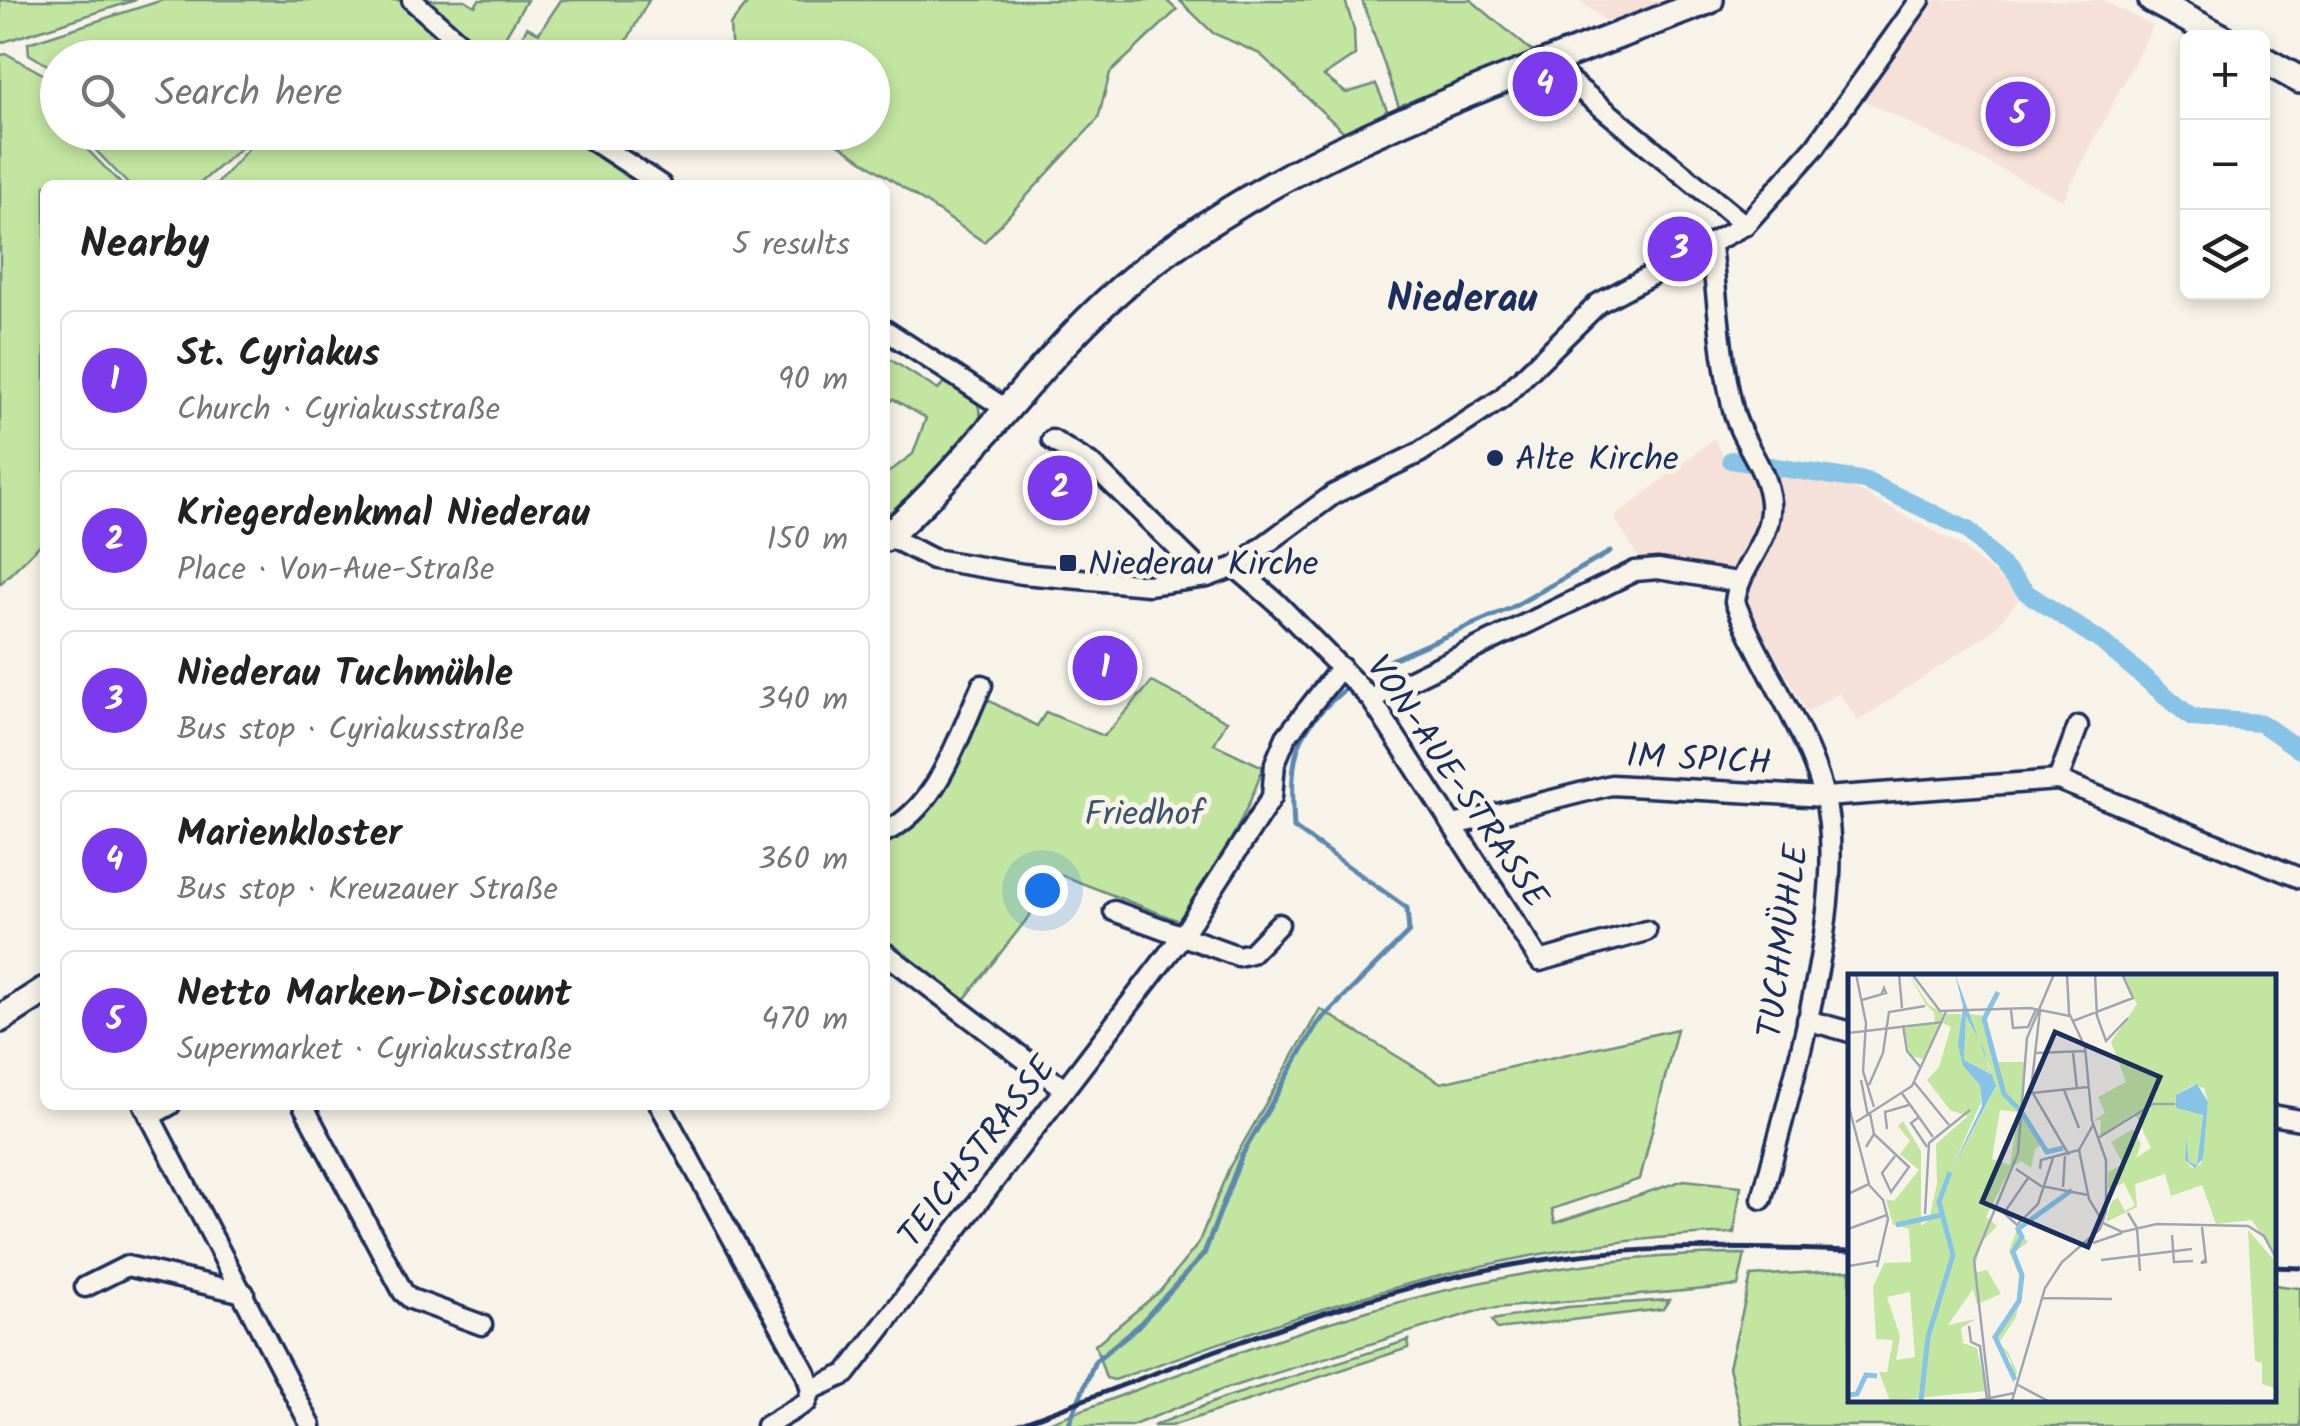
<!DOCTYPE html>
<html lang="en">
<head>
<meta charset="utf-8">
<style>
  :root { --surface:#fff; --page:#f2f2f2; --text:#222; --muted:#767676; --line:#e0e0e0; --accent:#7c3aed }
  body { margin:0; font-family:Kalam,sans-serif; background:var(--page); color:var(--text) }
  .controls { position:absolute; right:30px; top:30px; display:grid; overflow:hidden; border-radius:15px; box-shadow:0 5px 15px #0003 }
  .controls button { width:90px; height:90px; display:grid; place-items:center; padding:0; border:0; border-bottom:2px solid var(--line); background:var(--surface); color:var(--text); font:50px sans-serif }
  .you { position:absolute; left:1042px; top:890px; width:35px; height:35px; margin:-25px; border:8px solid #fff; border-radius:50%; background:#1a73e8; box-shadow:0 0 0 15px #1a73e833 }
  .badge { display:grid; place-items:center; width:65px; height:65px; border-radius:50%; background:var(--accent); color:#fff; font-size:32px; font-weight:700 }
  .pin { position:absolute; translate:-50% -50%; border:5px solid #fff; box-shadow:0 2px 10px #0006 }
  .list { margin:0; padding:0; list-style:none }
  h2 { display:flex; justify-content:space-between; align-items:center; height:130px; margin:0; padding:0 40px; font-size:42px }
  h2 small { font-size:32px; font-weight:400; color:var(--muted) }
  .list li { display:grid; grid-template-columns:65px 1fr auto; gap:30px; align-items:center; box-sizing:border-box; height:140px; margin:0 20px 20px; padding:0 20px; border:2px solid var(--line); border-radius:15px }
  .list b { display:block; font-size:38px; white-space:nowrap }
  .list p { margin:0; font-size:32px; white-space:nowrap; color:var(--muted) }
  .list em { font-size:32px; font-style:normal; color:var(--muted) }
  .icon { flex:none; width:55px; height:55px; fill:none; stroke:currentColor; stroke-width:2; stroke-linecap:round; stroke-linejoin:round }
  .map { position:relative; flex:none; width:2300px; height:1426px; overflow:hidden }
  .search { position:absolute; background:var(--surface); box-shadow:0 5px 15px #0003; left:40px; top:40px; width:850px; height:110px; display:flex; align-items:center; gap:25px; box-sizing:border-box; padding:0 35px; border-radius:55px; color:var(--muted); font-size:38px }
  .panel { position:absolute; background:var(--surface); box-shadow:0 5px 15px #0003; left:40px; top:180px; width:850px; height:930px; border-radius:15px }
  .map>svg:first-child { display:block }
</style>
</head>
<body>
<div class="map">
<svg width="2300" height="1426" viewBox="0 0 2300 1426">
  <rect width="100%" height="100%" fill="#f7f3e8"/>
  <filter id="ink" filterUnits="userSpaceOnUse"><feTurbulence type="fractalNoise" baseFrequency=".01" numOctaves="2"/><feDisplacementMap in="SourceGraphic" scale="20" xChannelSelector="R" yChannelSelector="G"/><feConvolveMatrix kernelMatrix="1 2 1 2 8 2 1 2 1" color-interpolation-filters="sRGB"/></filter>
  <g filter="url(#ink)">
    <!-- built -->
    <g fill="#f6e1d8">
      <path d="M1579,0h100l-66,27z"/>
      <path d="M1934,0h168l51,26 -90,174 -204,-102z"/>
      <path d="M1714,438l10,19 26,16 87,6 123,66 61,52 -30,35 -133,89 -19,-28 -32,19 -61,-109 7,-29 -112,-13 -27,-43z"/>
    </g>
    <!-- green -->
    <g fill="#c2e6a0" stroke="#6e8a7f" stroke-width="2.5">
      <path d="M0,0h136l-136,43z"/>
      <path d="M163,0h302l10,6 4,-6h48l-34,57 -435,1 -1,13 -28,-17 -1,-11z"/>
      <path d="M561,0h88l-31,57h-9l-24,-15 -10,15h-63l15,-30 12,6z"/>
      <path d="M750,0h416l11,10 -67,63 -12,46 -114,123 -162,-109 50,-1v-74l-140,-1 -2,-32z"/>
      <path d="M1179,0h166l9,30 1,25 -31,21 22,17 30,-9 11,26 -10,9 -33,13 -84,-78 -47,-21z"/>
      <path d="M1362,0h109l68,57 -138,56z"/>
      <path d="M7,54l50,28 1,50 33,1 -10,10 41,42h-77v355l-45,44v-529z"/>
      <path d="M203,132l41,13 -46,40h-69l-39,-41 12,-11z"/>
      <path d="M236,132l334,1 80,52h-434l39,-44z"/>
      <path d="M885,356l53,34 9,-12 30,23 4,16 -34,44 -62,56v-42l28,-21 13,-36 -33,-19 -8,11z"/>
      <path d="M1152,682l75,39 -13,23 49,23c-18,56 -51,106 -84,154l-118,-46 -97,125 -79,-58v-99c58,-22 75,-92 99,-145l53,28 9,-14 58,24z"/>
      <path d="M1320,1009l121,74 236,-54 -37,150 -88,30 3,14 129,-43 57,6 -7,47c-228,8 -408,72 -620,147l-8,-2 -11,-33 65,-54 38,-47 31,-76z"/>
      <path d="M1745,1254l-7,32 -254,23 -260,80 -93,37h-91c239,-90 443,-172 705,-172z"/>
      <path d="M1850,1270v128h422l1,-113 27,3v138h-557l-14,-59 22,-91z"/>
      <path d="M1669,1300l-6,9 -166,20 -5,-9 75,-13z"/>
      <path d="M1409,1340l-1,8 -237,78h-18l71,-28z"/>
    </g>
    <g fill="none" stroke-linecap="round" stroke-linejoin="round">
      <!-- stream -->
      <g stroke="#5b88b0" stroke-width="5">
        <path d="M1359,678l13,-10 139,-60 99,-56"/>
        <path d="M1068,1426l27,-65 42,-34 67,-73 37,-97 76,-133 92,-92 -2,-24 -113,-80c-4,-72 -3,-96 56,-143"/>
      </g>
      <!-- canal -->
      <path stroke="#86c3e6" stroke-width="18" d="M1731,460l135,21 102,49 59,63 75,49 90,76 69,5 39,27"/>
      <!-- minor casing -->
      <g stroke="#1b2f5e" stroke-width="25">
        <g id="minor">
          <path d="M412,0l65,58"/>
          <path d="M1549,64l196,161"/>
          <path d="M580,132l81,53"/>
          <path d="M1711,247c7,53 9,110 22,162 7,33 34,57 37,93 3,39 -31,64 -35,100 26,66 71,125 89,194 27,99 -36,301 -62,403"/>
          <path d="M885,330l124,81"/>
          <path d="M1052,440l42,26 113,111"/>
          <path d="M888,536l45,23 90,15 125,11 59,-8 28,-10 99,-73 85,-41 82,-54 98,-96 146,-78 70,-78 105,-147"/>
          <path d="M1235,567l41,35 95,97 169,262 106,-30"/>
          <path d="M1371,699l264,-128 23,-2 79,13"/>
          <path d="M2058,780l20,-54"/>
          <path d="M1454,825l157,-40 214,12 233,-17 242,98"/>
          <path d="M885,832c54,-25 73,-96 97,-147"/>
          <path d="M1114,911l124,45 13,-3 28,-29"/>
          <path d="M885,953l179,136"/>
          <path d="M1807,1020l43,12"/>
          <path d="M144,1105l167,321"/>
          <path d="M303,1105l100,187 8,7 71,26"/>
          <path d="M660,1105l146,268 5,17"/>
          <path d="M2272,1115l28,5"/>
          <path d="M150,1116l20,-11"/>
          <path d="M85,1287l42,-21 117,27"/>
          <path d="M811,1390l35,-16 336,-438 90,-139 3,-34 11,-26 55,-70"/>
          <path d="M766,1426l41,-24 4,-12"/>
        </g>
      </g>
      <!-- secondary casing -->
      <g stroke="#1b2f5e" stroke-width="32">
        <g id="secondary">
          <path d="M2152,0l71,38"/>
          <path d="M2262,59l38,21"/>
          <path d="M885,538c91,-79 159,-188 252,-263 162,-131 381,-199 573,-275"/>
          <path d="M0,1019l45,-29"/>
        </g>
      </g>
      <!-- minor -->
      <use href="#minor" stroke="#f7f3e8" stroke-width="18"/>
      <!-- secondary -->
      <use href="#secondary" stroke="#f7f3e8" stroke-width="25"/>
      <!-- rail -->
      <g stroke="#1b2f5e" stroke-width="5">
        <path d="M2272,1267l28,1"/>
        <path d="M1013,1426c180,-65 358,-144 550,-169 95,-12 191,-9 287,-6"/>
      </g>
    </g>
  </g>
  <!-- markers -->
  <g fill="#1b2f5e" stroke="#f7f3e8" stroke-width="4">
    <circle cx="1495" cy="458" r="10"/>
    <rect x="1058" y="553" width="20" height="20" rx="5"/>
  </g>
  <g text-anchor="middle" stroke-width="10" stroke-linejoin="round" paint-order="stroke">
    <!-- poi labels -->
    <g font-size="35" fill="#1b2f5e" stroke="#f7f3e8" text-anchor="start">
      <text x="1515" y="470">Alte Kirche</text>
      <text x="1088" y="575">Niederau Kirche</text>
    </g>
    <!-- street labels -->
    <g font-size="35" fill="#1b2f5e" stroke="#f7f3e8">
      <text transform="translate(1699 758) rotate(3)" y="12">IM SPICH</text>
      <text transform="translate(1458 781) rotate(56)" y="12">VON-AUE-STRASSE</text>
      <text transform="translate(1782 941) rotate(-82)" y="12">TUCHMÜHLE</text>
      <text transform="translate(976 1151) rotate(-52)" y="12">TEICHSTRASSE</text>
    </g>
    <!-- park labels -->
    <g font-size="35" fill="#3c546b" stroke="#f7f3e8">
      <text x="1144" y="825">Friedhof</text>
    </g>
    <!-- quarter labels -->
    <g font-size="40" font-weight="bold" fill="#1b2f5e" stroke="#f7f3e8">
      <text x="1462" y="311">Niederau</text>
    </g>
  </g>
  <!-- overview -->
  <g transform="translate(1848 974)">
    <rect width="428" height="428" fill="#f7f3e8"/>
    <path d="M61,0l20,31 15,9 -20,45 -14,-3 -6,-28 31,-5 -1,-11 -8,-7zM274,0h153v282l-23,-36 -36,4 -14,-39 -31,11 -6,-22 -30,10 2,23 -31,15 5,-20 7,-4 7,13 10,-6 -11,-22 -16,6v-17l15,-8 -12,-22 22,-13 8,15 -5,14 15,-10 -16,-35 -35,23 1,-16 -8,1 12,-8 -7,-16 28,-15 -15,-40 26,-38zM345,111l11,3 4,14 -7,62 -9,4 -7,-8 1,-24 3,26 8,3 6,-50 -27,-7 2,-14zM99,40h14l2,52 17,19 1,17 -33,75 48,-90 -26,-73 16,2 12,46h26l-2,53 22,28 -9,6 -4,19 -10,-7 -7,5 3,-11 -31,62 11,9 -17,18 -6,29 13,-3 14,24 -24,10 -4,-15 -25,36 28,-6 -15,9 2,15 14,5 9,43 -96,10 -11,-29h8l6,-32 -17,-1 -3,-52 11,-24 27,-1 -2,-33 -16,-4 -7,-26 8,2 25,-31 -19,-16 10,-13 -12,-15 5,-5 18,30v75l8,-6 8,-36 -1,-40 32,-28 -18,-6 -23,-30 12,-13 12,-40 -8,-4zM152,136l18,2 -8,53 -18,-6zM62,318l5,65 -19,3 4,-24 -13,-39zM118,42l18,33 8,25 -28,-14zM169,256l11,12 -13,10 7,38 -6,27 -17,26 9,9 9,20 -4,12 -2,-23 -17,-25 22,-25 3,-36 -10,-24zM400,256l27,31v127l-13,-4v-21l-7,-2z" fill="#c2e6a0" fill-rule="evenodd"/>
    <path d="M107,0l41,112 -48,91 34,-71 -2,-21 -17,-19 -5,-21 5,-39zM118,42l18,33 7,25 -27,-14zM349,110l11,18 -5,56 -8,10 -10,-8 1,-24 3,26 8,3 6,-50 -27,-7v-13z" fill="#86c3e6" fill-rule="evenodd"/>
    <path fill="none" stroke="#86c3e6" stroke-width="5" d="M150,18l-14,27 20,75 17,17M173,137l26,41 16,-4M48,251l45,-10M167,406l-20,-43 24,-36 3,-26 -9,-23 9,-15 -4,-8 54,-39M0,421l9,-1 9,-19 11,1M73,427l7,-64 25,-82 -14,-53 11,-30"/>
    <path fill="none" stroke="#9fa5b1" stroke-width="2.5" d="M8,0l10,49 -3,48 11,36M51,0l3,34M64,0l28,37 90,-3 40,8M247,0l2,42 9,25 22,-23M14,26l24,-7 -2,-5 -3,7M163,36l2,18 15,-1 8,-18M192,36l-9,80 38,65M225,47l60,-23 -11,-24M55,51l4,26 14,17M0,59l95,-11M186,79l52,-2M225,79l4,36M13,106l7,36M66,108l35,43M21,111l14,-32 6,-41 36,-6M216,116l15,38M53,118l32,45M184,119l56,-6M0,129l21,81 -21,10M71,143l-8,6 16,24M8,148l56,-36 34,-74M245,151l-14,25 10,49 14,23M39,155l-2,-17 24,-7M26,160l35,33 -18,25 -9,-19 13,-17M250,164l55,-34h22M18,173l8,-13 -4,-20M168,195l25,17 47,9M192,195l1,-9 38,-10M180,204l-24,35 13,12 21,-21 15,-46M21,211l14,15 5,19 -11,48M215,213l2,-31M280,239l9,15 3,43M77,240l4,-71 41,-33M255,249l19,9 35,-8 91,2 16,10 12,22M354,253l4,35 -5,1 4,-3M0,255l39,-14M324,261l2,27 19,-1M245,269l29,-10M0,286l1,6 29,-5M253,286l91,-11M194,324l70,1M121,352l2,16 9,4 7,53M170,411l30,16M128,427l38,-8M142,427l-16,-141 44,-107 9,-115 27,-64M164,427l33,-113 17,-26 38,-33 6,-17v-52l-14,-39 -7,-74 -16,-34 -2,-39"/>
    <path fill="#1b2f5e" fill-opacity="0.15" stroke="#1b2f5e" stroke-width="5" d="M207,58l105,45 -72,170 -106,-45z"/>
    <rect width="428" height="428" fill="none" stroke="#1b2f5e" stroke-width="5"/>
  </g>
</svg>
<div class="controls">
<button>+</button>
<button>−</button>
<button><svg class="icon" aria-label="layers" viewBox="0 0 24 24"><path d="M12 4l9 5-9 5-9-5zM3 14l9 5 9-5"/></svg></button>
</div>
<div class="you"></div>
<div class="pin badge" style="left:1105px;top:668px">1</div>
<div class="pin badge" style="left:1060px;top:488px">2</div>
<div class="pin badge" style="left:1680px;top:249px">3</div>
<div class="pin badge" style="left:1545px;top:84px">4</div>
<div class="pin badge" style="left:2018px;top:114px">5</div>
<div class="search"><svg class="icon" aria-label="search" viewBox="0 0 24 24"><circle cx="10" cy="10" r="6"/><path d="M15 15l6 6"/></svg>Search here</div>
<section class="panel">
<h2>Nearby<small>5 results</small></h2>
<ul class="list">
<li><span class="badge">1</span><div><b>St. Cyriakus</b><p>Church · Cyriakusstraße</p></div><em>90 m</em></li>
<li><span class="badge">2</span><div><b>Kriegerdenkmal Niederau</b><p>Place · Von-Aue-Straße</p></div><em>150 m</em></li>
<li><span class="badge">3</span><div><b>Niederau Tuchmühle</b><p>Bus stop · Cyriakusstraße</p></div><em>340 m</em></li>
<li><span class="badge">4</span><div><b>Marienkloster</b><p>Bus stop · Kreuzauer Straße</p></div><em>360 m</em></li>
<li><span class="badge">5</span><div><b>Netto Marken-Discount</b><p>Supermarket · Cyriakusstraße</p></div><em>470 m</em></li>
</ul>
</section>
</div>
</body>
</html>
